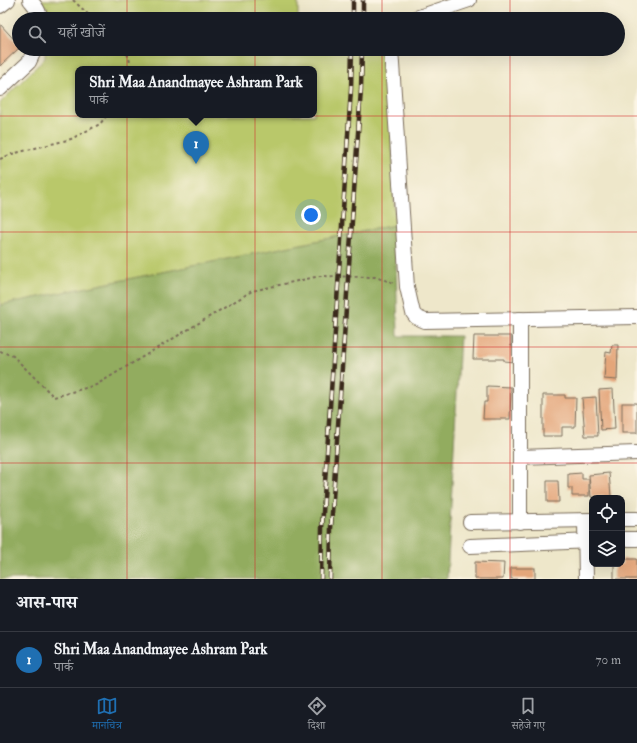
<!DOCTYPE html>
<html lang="hi">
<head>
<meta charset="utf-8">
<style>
  :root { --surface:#171b24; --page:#20242c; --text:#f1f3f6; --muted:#9ea1a6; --line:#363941; --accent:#1f6fb2 }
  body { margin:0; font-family:"IM FELL Double Pica","Noto Serif Devanagari",serif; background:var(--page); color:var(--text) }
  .controls { position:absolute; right:12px; bottom:12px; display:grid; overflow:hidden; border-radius:8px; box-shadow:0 4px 16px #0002 }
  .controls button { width:36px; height:36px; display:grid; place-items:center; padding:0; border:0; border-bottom:1px solid var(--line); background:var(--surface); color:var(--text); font:20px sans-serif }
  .you { position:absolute; left:311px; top:215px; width:14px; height:14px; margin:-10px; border:3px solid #fff; border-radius:50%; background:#1a73e8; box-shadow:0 0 0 6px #1a73e833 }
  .badge { display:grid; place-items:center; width:26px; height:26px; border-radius:50%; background:var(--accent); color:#fff; font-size:13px; font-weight:700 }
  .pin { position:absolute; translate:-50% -33px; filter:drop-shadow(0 1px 2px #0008) }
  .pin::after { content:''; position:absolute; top:21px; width:14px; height:12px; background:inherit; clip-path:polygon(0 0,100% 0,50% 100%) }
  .popup { position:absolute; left:75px; top:66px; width:242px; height:52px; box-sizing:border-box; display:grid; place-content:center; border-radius:8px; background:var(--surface); filter:drop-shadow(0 1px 3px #0005); font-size:13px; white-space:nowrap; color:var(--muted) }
  .popup b { font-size:15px; color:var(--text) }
  .popup::after { content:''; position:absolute; left:50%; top:100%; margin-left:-8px; border:8px solid transparent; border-top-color:var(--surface) }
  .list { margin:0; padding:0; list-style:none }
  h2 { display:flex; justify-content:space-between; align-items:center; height:52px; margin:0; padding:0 16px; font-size:17px }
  h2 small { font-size:13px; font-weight:400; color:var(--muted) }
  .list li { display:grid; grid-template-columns:26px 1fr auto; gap:12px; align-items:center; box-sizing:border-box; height:56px; padding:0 16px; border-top:1px solid var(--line) }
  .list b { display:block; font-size:15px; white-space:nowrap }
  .list p { margin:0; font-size:13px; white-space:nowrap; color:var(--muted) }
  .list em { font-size:13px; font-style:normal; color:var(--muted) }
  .icon { flex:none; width:22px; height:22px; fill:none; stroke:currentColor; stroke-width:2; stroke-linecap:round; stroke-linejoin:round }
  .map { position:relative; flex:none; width:637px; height:579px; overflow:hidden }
  .search { position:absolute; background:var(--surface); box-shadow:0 4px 16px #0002; left:12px; right:12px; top:12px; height:44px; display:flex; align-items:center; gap:10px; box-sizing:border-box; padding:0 14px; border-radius:22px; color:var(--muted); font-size:15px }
  .sheet { height:108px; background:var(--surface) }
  nav { display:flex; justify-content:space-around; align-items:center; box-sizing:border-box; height:56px; border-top:1px solid var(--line); background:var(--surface); font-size:11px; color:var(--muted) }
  nav a { display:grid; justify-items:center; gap:2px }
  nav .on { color:var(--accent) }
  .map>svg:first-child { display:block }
</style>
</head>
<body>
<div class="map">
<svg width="637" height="579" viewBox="0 0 637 579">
  <rect width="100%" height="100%" fill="#fcf5e5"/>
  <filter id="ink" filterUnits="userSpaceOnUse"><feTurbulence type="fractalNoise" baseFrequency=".025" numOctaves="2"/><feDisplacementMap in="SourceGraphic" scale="8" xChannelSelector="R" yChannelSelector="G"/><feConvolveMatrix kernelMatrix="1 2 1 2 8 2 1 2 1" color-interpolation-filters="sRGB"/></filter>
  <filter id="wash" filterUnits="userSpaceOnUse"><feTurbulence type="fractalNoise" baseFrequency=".012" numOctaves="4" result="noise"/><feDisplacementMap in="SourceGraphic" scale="16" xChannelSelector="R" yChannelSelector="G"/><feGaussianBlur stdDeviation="0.9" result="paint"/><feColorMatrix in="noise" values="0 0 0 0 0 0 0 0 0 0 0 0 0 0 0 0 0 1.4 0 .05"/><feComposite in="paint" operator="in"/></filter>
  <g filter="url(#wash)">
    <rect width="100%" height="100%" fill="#eee7ca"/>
    <!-- green -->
    <g fill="#b9c86a" stroke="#7a7944" fill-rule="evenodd">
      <path d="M40,0h258v19h-251v-11z"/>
      <path d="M45,49h344l6,176 -395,80v-202l45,-45zM78,69h236v46h-236z"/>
    </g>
    <!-- forest -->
    <path fill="#92ac5e" stroke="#666b3e" d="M395,225l3,111h62l-13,243h-447v-274z"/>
    <g id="blocks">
      <!-- building -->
      <g fill="#e4a67a">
        <path d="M0,24l19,21v3l-19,18z"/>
        <path d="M474,336h37v10h3v16l-10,-1v-2h-31z"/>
        <path d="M612,345h6l-1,35 -13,-1 2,-27 5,1z"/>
        <path d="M487,386l24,1 -1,32h-27l1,-17h3z"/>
        <path d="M613,389l2,40 -14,1 -2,-40z"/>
        <path d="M543,395h22v3h11l-1,29h-13v9h-19z"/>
        <path d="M596,397l2,39h-13l-3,-38z"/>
        <rect x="622" y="403" width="15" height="30"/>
        <path d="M582,473v6h7v17h-17v-8h-4v-14z"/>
        <path d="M609,473l2,23 -20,1 -2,-22z"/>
        <path d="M547,481h11l1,21h-12z"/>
        <path d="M622,559h15v20h-23v-15h8z"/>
        <path d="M475,562l29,1 -1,16h-28z"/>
        <rect x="511" y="568" width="24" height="11"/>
      </g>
    </g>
  </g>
  <g filter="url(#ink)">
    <use href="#blocks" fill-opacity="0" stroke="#7a6c5a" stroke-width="1"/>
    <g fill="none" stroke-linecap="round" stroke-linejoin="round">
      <!-- minor casing -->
      <g stroke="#7a6c5a" stroke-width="16">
        <g id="minor">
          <path d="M30,0c5,6 10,11 10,19"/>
          <path d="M0,6l8,-6"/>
          <path d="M413,19l56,-19"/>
          <path d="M391,49l16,238 6,26 3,4 9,4 212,-4"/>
          <path d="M0,89l29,-27 6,-13"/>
          <path d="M520,457l117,-4"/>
          <path d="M622,519h15"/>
          <path d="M585,521l1,58"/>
          <path d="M470,522l122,-2"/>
          <path d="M520,522v-203"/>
          <path d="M622,539h15"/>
          <path d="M470,546l122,-5"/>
        </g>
      </g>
      <!-- path -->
      <g stroke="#7a6c5a" stroke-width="2" stroke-dasharray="3 3" stroke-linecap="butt">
        <path d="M73,0l20,19"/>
        <path d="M123,49c6,6 8,12 6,20"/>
        <path d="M0,159l12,-5 59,-15 29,-15 7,-9"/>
        <path d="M0,351l13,5 41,41 42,-12 156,-94 68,-15 55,1 19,6"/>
      </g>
      <!-- minor -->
      <use href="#minor" stroke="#fff" stroke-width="14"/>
      <!-- rail casing -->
      <g stroke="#3b2a1e" stroke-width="4.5">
        <g id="rail">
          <path d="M353,19v-19"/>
          <path d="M363,19v-19"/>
          <path d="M321,579l1,-51 29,-439 1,-40"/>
          <path d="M330,579l1,-51 30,-439 1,-40"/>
        </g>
      </g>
      <!-- rail -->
      <use href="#rail" stroke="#fcf5e5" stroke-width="3" stroke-dasharray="9" stroke-linecap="butt"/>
    </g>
  </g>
  <!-- grid -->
  <path fill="none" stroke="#d62828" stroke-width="1" stroke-opacity="0.55" d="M127,0v19M255,0v19M382,0v19M510,0v19M127,49v530M255,49v530M382,49v530M510,49v530M0,116h637M0,232h637M0,347h637M0,463h637"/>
</svg>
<div class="controls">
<button><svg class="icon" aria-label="locate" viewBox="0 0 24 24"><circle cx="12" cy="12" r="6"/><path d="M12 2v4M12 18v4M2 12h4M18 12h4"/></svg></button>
<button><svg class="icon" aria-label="layers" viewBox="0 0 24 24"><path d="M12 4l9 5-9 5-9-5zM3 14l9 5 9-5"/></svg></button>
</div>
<div class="you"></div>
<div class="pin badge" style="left:196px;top:164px">1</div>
<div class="popup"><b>Shri Maa Anandmayee Ashram Park</b>पार्क</div>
<div class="search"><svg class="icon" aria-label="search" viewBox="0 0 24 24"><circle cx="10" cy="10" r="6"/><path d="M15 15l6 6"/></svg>यहाँ खोजें</div>
</div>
<section class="sheet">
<h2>आस-पास<small></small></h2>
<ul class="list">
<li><span class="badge">1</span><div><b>Shri Maa Anandmayee Ashram Park</b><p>पार्क</p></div><em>70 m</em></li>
</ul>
</section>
<nav>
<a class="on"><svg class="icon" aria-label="map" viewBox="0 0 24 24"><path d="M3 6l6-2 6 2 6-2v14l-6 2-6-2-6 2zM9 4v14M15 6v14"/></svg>मानचित्र</a>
<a><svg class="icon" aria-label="directions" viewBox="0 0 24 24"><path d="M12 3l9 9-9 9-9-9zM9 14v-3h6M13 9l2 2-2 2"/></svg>दिशा</a>
<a><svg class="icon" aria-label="saved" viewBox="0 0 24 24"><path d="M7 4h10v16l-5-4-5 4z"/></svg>सहेजे गए</a>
</nav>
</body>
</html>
